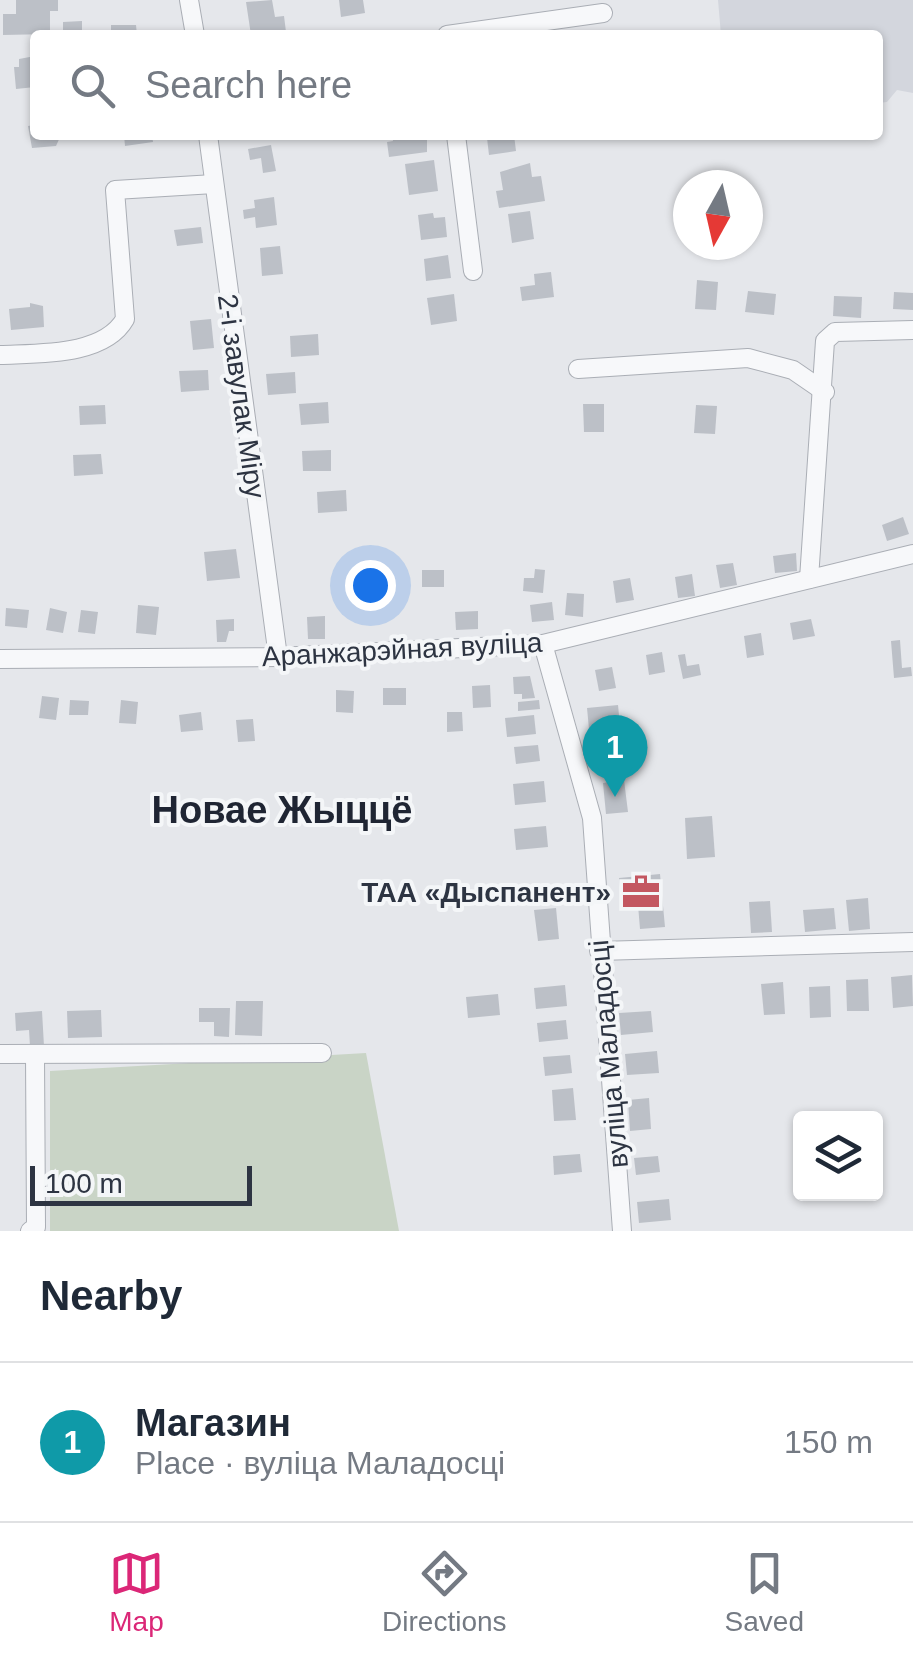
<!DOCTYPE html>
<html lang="en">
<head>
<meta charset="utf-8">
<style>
  :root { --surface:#fff; --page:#f6f6f7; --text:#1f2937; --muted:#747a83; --line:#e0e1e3; --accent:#db2777 }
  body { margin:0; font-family:Arial,sans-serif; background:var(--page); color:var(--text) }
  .controls { position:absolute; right:30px; bottom:30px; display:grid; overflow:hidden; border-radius:10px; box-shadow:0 2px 8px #0004 }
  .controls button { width:90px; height:90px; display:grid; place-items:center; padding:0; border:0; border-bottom:2px solid var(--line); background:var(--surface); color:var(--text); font:50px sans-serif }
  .compass { position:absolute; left:673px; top:170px; width:90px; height:90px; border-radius:50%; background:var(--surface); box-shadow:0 2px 8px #0004; rotate:188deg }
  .scale { position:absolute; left:30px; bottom:25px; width:222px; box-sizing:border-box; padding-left:10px; border:5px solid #2d3442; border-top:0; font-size:28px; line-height:35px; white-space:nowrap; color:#2d3442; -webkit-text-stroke:8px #f4f6f8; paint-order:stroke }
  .you { position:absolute; left:370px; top:585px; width:35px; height:35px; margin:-25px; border:8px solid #fff; border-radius:50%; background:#1a73e8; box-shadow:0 0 0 15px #1a73e833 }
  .badge { display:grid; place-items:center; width:65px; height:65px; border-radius:50%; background:var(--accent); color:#fff; font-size:32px; font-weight:700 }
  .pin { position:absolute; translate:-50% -82px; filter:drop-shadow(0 2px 5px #0008) }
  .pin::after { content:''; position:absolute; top:52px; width:35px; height:30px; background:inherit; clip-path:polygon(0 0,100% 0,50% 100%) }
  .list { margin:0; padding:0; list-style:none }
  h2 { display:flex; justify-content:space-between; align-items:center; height:130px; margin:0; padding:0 40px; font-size:42px }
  h2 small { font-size:32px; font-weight:400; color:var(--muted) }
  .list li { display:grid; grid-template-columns:65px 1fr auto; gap:30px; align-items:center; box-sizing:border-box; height:160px; padding:0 40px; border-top:2px solid var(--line) }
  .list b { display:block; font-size:38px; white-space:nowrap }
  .list p { margin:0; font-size:32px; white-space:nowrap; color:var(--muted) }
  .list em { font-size:32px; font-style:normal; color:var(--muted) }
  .icon { flex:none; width:55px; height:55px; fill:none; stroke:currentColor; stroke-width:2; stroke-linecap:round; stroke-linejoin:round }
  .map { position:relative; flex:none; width:913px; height:1231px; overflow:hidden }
  .search { position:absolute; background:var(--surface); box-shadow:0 2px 8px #0004; left:30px; right:30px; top:30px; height:110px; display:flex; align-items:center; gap:25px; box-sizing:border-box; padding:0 35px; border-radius:10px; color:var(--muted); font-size:38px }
  .sheet { height:290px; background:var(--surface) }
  nav { display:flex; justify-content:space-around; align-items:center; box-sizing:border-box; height:140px; border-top:2px solid var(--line); background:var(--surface); font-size:28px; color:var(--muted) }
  nav a { display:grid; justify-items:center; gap:5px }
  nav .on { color:var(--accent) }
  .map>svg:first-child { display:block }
</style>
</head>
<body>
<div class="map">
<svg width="913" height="1231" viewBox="0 0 913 1231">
  <rect width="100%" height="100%" fill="#e5e7eb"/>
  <!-- built -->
  <path fill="#d3d6dd" d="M718,0h195v93l-16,-3 -10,12 -9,1v-68h-157z"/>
  <!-- garden -->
  <path fill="#c9d4c6" d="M366,1053l33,178h-349v-160z"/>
  <!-- building -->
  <g fill="#bcc0c7">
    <path d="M16,0h42v11h-8v23l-47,1v-21h13z"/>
    <path d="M272,0l3,17 9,-1 2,16 -35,3 -5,-33z"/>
    <path d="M339,0h24l2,13 -24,4z"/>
    <path d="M82,21v14h-19v-13z"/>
    <path d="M111,25h25l1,10h-26z"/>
    <path d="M35,56v31l-19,2 -2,-22h5v-8z"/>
    <path d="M35,125v10h26l-5,11 -24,2 -4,-22z"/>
    <path d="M124,135h28l1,7 -28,4z"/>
    <path d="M392,135h35v17l-38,5 -2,-15 6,-1z"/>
    <path d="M514,135l2,16 -27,4 -2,-17z"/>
    <path d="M271,145l5,26 -13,2 -2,-15 -11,2 -2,-11z"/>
    <path d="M434,160l4,31 -29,4 -4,-31z"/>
    <path d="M530,163l2,14 9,-1 4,25 -46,7 -3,-17 7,-1 -3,-18z"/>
    <path d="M274,197l3,28 -21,3 -1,-11 -11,2 -1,-9 12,-2 -1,-8z"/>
    <path d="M530,211l4,28 -22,4 -4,-29z"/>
    <path d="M433,213l1,5 11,-1 2,20 -26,3 -3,-25z"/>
    <path d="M201,227l2,16 -26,3 -3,-16z"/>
    <path d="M280,246l3,28 -21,2 -2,-28z"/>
    <path d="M448,255l3,23 -25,3 -2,-22z"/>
    <path d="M551,272l3,25 -32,4 -2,-14 15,-2 -1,-11z"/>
    <path d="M697,280l21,2 -2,28 -21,-1z"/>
    <path d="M748,291l28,3 -2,21 -29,-3z"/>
    <path d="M894,292l19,1v17l-20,-1z"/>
    <path d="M454,294l3,27 -26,4 -4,-27z"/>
    <path d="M834,296l28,1 -1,21 -28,-2z"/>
    <path d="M30,303l13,3 1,21 -33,3 -2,-21 21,-2z"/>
    <path d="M211,319l3,29 -21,2 -3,-29z"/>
    <path d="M318,334l1,21 -28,2 -1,-21z"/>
    <path d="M208,370l1,20 -28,2 -2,-21z"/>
    <path d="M295,372l1,21 -28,2 -2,-21z"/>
    <path d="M328,402l1,21 -28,2 -2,-21z"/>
    <path d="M583,404h21v28h-20z"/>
    <path d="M105,405l1,19 -26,1 -1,-19z"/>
    <path d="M696,405l21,1 -2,28 -21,-1z"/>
    <path d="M331,450v21h-28l-1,-20z"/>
    <path d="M101,454l2,20 -29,2 -1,-21z"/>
    <path d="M346,490l1,21 -29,2 -1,-21z"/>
    <path d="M903,517l6,17 -22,7 -5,-16z"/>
    <path d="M236,549l4,29 -33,3 -3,-29z"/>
    <path d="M796,553l1,18 -22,2 -2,-17z"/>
    <path d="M733,563l4,22 -17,3 -4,-23z"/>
    <path d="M535,569l10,1 -2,23 -20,-2 1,-13h10z"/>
    <rect x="422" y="570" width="22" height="17"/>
    <path d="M692,574l3,22 -17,2 -3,-21z"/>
    <path d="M630,578l4,22 -18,3 -3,-22z"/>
    <path d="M567,593l17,1 -1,23 -18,-2z"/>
    <path d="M552,602l2,18 -22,2 -2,-17z"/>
    <path d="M138,605l21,2 -3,28 -20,-2z"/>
    <path d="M6,608l23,2 -2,18 -22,-2z"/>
    <path d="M50,608l17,4 -4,21 -17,-3z"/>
    <path d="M81,610l17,2 -3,22 -17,-2z"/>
    <path d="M478,611v18l-22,1 -1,-18z"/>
    <path d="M325,616v23h-17l-1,-22z"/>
    <path d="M234,619v12h-5l-3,11h-9l-1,-22z"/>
    <path d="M811,619l4,17 -22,4 -3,-17z"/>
    <path d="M761,633l3,22 -17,3 -3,-22z"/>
    <path d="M900,640l2,28 9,-1 1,9 -18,2 -3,-37z"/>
    <path d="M662,652l3,20 -16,3 -3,-20z"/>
    <path d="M685,654l2,12 12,-2 2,11 -18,4 -5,-24z"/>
    <path d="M612,667l4,21 -17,3 -4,-21z"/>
    <path d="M530,676l5,22 -13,1v-5h-8l-1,-17z"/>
    <path d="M490,685l1,22 -18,1 -1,-22z"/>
    <rect x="383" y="688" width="23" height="17"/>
    <path d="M336,690l18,1 -1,22 -17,-1z"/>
    <path d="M42,696l17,2 -3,22 -17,-2z"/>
    <path d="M70,700l19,1 -1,14h-19z"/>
    <path d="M121,700l17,2 -2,22 -17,-1z"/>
    <path d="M539,700l1,9 -22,2v-9z"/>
    <path d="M618,705l2,21 -31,3 -2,-21z"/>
    <path d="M201,712l2,18 -22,2 -2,-17z"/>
    <path d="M447,712h15l1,19 -16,1z"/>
    <path d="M534,715l2,19 -29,3 -2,-19z"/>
    <path d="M253,719l2,22 -17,1 -2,-22z"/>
    <path d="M538,745l2,16 -24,3 -2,-17z"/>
    <path d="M624,780l4,32 -22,2 -3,-31z"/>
    <path d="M544,781l2,21 -31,3 -2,-21z"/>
    <path d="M712,816l3,41 -28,2 -2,-41z"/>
    <path d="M546,826l2,21 -32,3 -2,-21z"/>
    <path d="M660,874l5,53 -25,2 -2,-24 -16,1 -3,-28z"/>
    <path d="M868,898l2,31 -21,2 -3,-31z"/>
    <path d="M770,901l2,31 -21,1 -2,-31z"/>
    <path d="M556,908l3,31 -21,2 -4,-31z"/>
    <path d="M834,908l2,21 -31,3 -2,-22z"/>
    <path d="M912,975l1,31 -20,2 -2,-31z"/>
    <path d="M868,979l1,32h-22l-1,-31z"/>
    <path d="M783,982l2,32 -21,1 -3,-31z"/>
    <path d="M565,985l2,21 -31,3 -2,-21z"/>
    <path d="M830,986l1,31 -21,1 -1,-31z"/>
    <path d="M498,994l2,21 -32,3 -2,-21z"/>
    <path d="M236,1001h27l-1,35 -27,-1z"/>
    <path d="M199,1008h31l-1,29 -15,-1v-14h-15z"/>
    <path d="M101,1010l1,27 -34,1 -1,-27z"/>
    <path d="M42,1011l2,35h-14l-1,-16 -13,1 -1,-18z"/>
    <path d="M651,1011l2,21 -32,3 -2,-22z"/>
    <path d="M566,1020l2,19 -29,3 -2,-19z"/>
    <path d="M657,1051l2,22 -32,2 -2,-21z"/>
    <path d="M570,1055l2,18 -27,3 -2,-19z"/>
    <path d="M573,1088l3,32 -22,1 -2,-31z"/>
    <path d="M649,1098l2,31 -21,2 -2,-31z"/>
    <path d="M580,1154l2,18 -28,3 -1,-19z"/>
    <path d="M658,1156l2,16 -24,3 -2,-17z"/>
    <path d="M669,1199l2,21 -32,3 -2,-21z"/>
  </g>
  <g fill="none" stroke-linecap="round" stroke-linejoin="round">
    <!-- street casing -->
    <g stroke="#aaaeb5" stroke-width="20">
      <g id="street">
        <path d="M189,0l6,35"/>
        <path d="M447,35l156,-22"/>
        <path d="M208,135l70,522"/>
        <path d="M456,135l17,136"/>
        <path d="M0,355c40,-2 104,1 125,-36l-10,-129 99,-6"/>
        <path d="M578,369l170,-11 45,12 32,22"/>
        <path d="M809,579l16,-238 10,-9 78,-2"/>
        <path d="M543,644l49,174 30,413"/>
        <path d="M0,659l278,-2 265,-13 370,-90"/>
        <path d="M599,951l314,-9"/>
        <path d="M0,1054l322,-1"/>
        <path d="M30,1231l6,-4 -1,-172"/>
      </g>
    </g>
    <!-- street -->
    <use href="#street" stroke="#f7f8fa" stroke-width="18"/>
  </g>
  <!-- icons -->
  <defs>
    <g id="office-bare" transform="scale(3)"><path d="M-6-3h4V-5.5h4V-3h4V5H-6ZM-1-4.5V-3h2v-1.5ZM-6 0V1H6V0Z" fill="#c35761" stroke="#f4f6f8" stroke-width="2.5" paint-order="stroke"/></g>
  </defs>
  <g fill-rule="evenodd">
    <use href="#office-bare" x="641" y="892"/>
  </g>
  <g text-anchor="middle" stroke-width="8" stroke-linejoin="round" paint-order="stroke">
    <!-- street labels -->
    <g font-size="28" fill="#2d3442" stroke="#f4f6f8">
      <text transform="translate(242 396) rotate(82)" y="10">2-і завулак Міру</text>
      <text transform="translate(402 649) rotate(-3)" y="10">Аранжарэйная вуліца</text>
      <text transform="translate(608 1054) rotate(-95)" y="10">вуліца Маладосці</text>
    </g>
    <!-- poi labels -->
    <g font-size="28" font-weight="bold" fill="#2d3442" stroke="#f4f6f8" text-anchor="end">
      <text x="611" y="902">ТАА «Дыспанент»</text>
    </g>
    <!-- district labels -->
    <g font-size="38" font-weight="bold" fill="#1f2533" stroke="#f4f6f8">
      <text x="282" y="823">Новае Жыццё</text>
    </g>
  </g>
</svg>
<div class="controls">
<button><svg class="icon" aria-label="layers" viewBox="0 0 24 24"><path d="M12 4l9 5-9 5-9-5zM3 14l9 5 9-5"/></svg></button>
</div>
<svg class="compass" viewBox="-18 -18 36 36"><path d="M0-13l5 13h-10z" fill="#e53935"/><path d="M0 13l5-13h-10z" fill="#747a83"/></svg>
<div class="scale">100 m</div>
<div class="you"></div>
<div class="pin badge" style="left:615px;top:797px;background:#0f9aa8">1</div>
<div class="search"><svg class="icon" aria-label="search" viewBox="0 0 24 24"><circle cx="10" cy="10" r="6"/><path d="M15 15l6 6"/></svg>Search here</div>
</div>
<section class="sheet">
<h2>Nearby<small></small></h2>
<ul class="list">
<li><span class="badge" style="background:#0f9aa8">1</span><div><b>Магазин</b><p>Place · вуліца Маладосці</p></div><em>150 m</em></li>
</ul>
</section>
<nav>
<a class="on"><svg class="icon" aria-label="map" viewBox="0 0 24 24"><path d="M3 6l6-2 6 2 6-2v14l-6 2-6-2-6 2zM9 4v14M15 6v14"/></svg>Map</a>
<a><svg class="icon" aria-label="directions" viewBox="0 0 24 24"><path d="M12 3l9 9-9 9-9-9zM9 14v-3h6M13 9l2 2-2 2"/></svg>Directions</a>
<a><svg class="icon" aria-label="saved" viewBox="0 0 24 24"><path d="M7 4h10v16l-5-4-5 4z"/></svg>Saved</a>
</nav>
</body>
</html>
